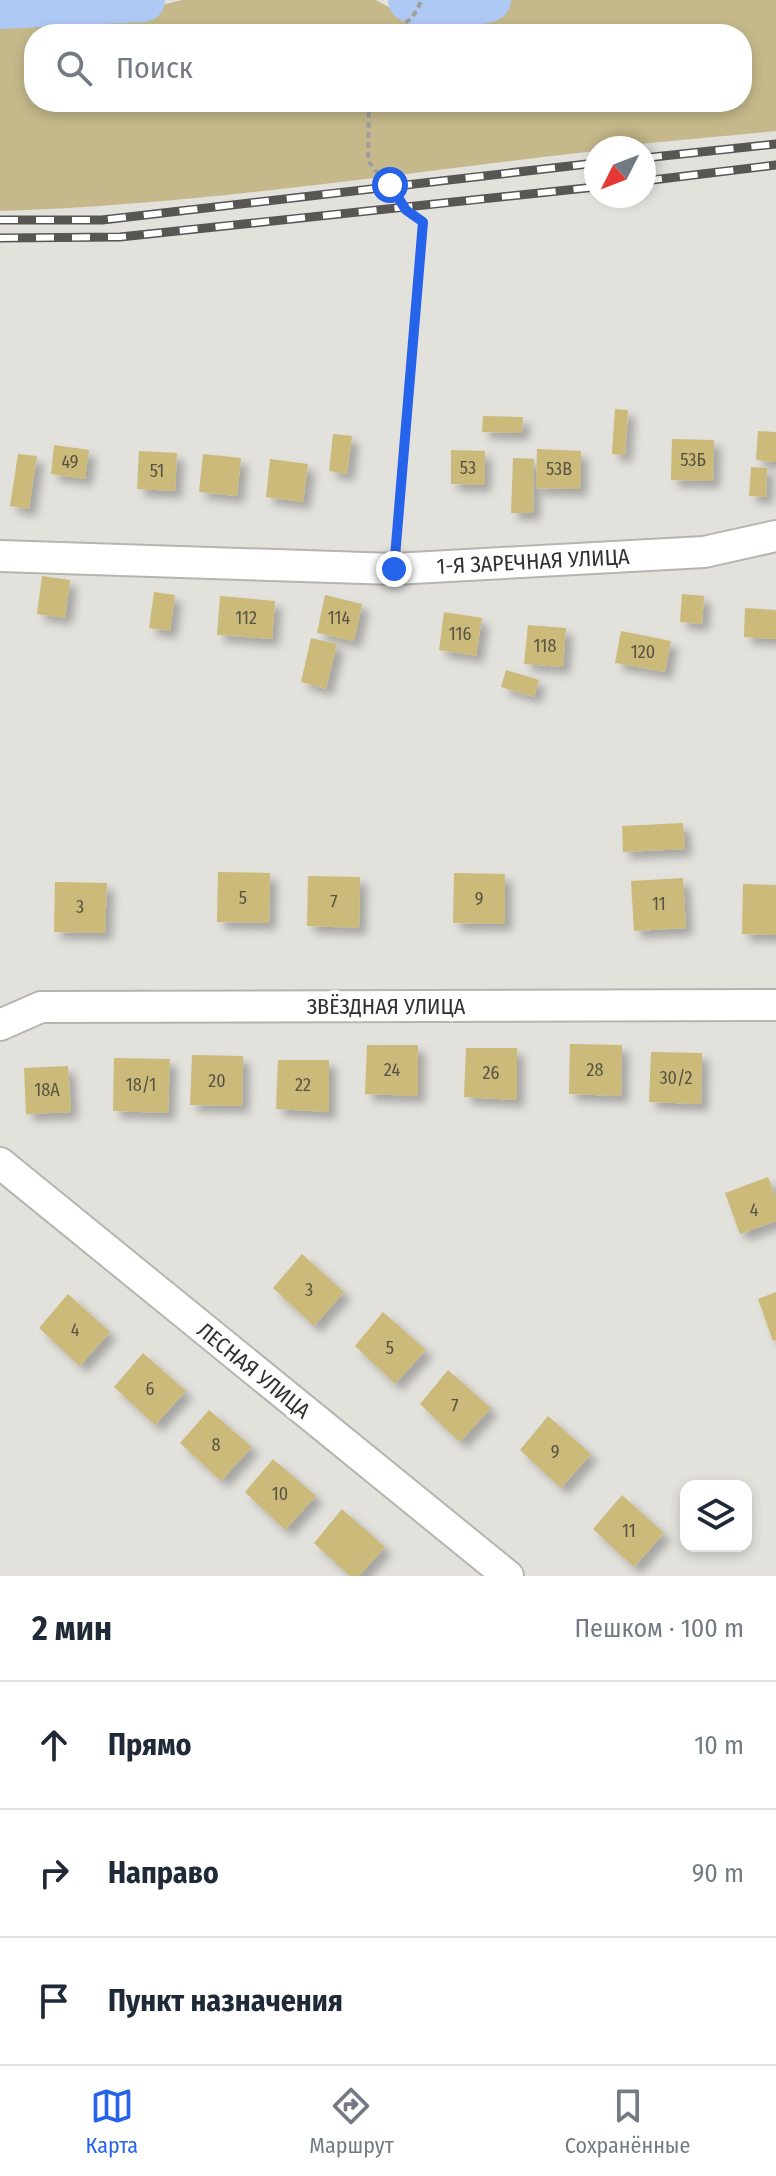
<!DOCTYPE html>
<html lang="ru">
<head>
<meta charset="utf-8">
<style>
  :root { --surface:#fff; --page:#f2f2f3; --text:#1f2937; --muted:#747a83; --line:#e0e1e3; --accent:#2563eb }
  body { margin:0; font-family:"Fira Sans Condensed",sans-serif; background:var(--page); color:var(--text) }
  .controls { position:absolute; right:24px; bottom:24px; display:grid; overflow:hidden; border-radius:16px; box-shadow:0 4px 12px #0003 }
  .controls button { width:72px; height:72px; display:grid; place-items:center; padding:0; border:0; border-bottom:2px solid var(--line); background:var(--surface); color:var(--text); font:40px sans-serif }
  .compass { position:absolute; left:584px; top:136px; width:72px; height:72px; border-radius:50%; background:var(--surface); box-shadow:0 4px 12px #0003; rotate:228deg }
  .stop { position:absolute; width:24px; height:24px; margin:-18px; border:6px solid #2563eb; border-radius:50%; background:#fff }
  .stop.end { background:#2563eb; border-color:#fff; box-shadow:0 2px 8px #0008 }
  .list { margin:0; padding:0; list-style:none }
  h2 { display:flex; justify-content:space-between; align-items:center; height:104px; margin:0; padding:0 32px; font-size:34px }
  h2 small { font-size:26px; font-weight:400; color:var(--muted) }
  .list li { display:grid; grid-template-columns:52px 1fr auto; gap:24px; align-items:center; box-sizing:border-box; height:128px; padding:0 32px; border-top:2px solid var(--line) }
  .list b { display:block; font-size:30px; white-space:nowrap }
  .list em { font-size:26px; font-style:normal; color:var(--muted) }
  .icon { flex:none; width:44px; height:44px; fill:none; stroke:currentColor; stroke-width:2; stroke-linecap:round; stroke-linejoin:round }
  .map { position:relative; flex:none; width:776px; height:1576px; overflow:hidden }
  .search { position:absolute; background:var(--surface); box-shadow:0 4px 12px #0003; left:24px; right:24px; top:24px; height:88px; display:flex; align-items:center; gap:20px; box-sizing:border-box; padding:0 28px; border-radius:32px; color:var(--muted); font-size:30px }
  .sheet { height:488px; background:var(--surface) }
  nav { display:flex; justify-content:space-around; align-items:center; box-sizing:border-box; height:112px; border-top:2px solid var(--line); background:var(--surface); font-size:22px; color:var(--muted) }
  nav a { display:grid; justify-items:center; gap:4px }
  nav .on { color:var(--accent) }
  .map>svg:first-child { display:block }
</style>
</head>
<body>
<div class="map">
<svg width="776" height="1576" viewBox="0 0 776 1576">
  <defs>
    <filter id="shadow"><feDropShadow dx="7" dy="7" stdDeviation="4" flood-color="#0004"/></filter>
  </defs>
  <rect width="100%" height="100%" fill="#e2e1dc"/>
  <!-- green -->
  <path fill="#c5b98b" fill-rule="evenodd" d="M182,0h194l22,12 48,9 46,-14 4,-7h280v131l-180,17v3c-199,22 -395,54 -596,60v-191l130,-7zM34,34h708v68h-708z"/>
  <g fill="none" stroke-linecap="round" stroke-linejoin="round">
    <!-- river -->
    <g stroke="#adc9f4" stroke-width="44">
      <path d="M410,0l25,12 54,-12"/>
      <path d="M0,7l143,-7"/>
    </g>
  </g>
  <!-- building -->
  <g fill="#cbba79" filter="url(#shadow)">
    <path d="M615,409l13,1 -3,45 -13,-1z"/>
    <path d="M483,416l40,1 -1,16 -40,-1z"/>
    <path d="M758,431l18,1v30l-20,-2z"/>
    <path d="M333,434l19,2 -5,38 -18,-3z"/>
    <path d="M672,439l42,1 -1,41 -42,-1z"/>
    <path d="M54,445l35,5 -4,29 -34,-5z"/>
    <path d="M537,449l44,2 -1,38 -44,-1z"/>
    <path d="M451,450l34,1 -1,34 -33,-1z"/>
    <path d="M139,451l38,2 -2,38 -38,-2z"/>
    <path d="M18,454l19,2 -8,53 -19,-3z"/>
    <path d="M203,454l38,4 -4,38 -38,-4z"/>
    <path d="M513,458l21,1 -1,54h-22z"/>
    <path d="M270,459l38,5 -5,38 -37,-5z"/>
    <path d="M751,467l16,1 -1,29 -17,-1z"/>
    <path d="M42,576l28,4 -5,38 -28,-4z"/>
    <path d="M154,592l21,3 -5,36 -21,-3z"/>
    <path d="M682,594l22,2 -2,28 -22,-2z"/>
    <path d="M325,595l37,9 -8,37 -37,-8z"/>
    <path d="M220,596l55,5 -3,38 -55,-4z"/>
    <path d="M745,608l31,2v29l-32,-2z"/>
    <path d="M444,612l38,6 -6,38 -37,-6z"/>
    <path d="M528,625l38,3 -3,39 -39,-3z"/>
    <path d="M621,631l50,10 -6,31 -50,-9z"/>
    <path d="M311,638l26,6 -11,45 -25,-7z"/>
    <path d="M506,670l33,10 -5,17 -33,-10z"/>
    <path d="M683,823l2,26 -62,3 -1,-26z"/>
    <path d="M218,872l52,1 -1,50 -52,-1z"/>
    <path d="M454,873l51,1v50l-52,-1z"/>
    <path d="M308,876l52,1 -1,51 -52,-2z"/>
    <path d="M683,878l3,50 -52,3 -3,-50z"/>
    <path d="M55,882l52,1 -2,50 -51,-1z"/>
    <path d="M743,884l33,1v50l-34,-1z"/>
    <path d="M570,1044l52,1 -1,51 -52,-2z"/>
    <path d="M367,1045h51v51l-53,-2z"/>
    <path d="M466,1048h51v52l-53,-3z"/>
    <path d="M651,1052l51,1 -1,51 -52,-2z"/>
    <path d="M192,1055l51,1 -1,50 -52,-1z"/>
    <path d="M114,1058l56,1 -2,54 -55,-2z"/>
    <path d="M278,1060h51v52l-53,-3z"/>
    <path d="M68,1066l3,46 -45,2 -2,-46z"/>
    <path d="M768,1177l8,21v23l-36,13 -15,-41z"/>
    <path d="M302,1254l42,38 -30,34 -41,-38z"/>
    <path d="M776,1292v48l-3,1 -15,-42z"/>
    <path d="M68,1294l42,38 -30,34 -41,-38z"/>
    <path d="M383,1312l43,38 -31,34 -40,-38z"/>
    <path d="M143,1353l43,38 -31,34 -41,-38z"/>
    <path d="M448,1370l43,38 -31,34 -40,-38z"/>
    <path d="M209,1410l43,37 -31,34 -41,-38z"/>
    <path d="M548,1416l43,38 -30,34 -41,-38z"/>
    <path d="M273,1459l43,37 -31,34 -40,-38z"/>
    <path d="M622,1495l42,38 -30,34 -41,-38z"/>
    <path d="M342,1509l43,38 -26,29h-9l-36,-33z"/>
  </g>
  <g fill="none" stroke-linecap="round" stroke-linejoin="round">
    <!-- minor casing -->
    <g stroke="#b6b4af" stroke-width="34">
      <g id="minor">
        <path d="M0,556l394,13 310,-17 72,-16"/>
        <path d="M0,1025l41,-18 735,-2"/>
        <path d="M0,1163l508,413"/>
      </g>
    </g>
    <!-- path -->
    <g stroke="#a09f9b" stroke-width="4" stroke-dasharray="6 4" stroke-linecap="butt">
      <path d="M389,34l23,-16 10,-18"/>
      <path d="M369,102l-1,59 38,49 17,12 -27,321"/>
    </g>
    <!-- minor -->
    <use href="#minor" stroke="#fff" stroke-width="30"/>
    <!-- rail casing -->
    <g stroke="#575653" stroke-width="9">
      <g id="rail">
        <path d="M644,158l132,-14"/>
        <path d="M644,181l132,-16"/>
        <path d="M0,220h102l494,-57"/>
        <path d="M0,238l120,-1 476,-50"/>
      </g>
    </g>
    <!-- rail -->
    <use href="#rail" stroke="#fff" stroke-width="6" stroke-dasharray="18" stroke-linecap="butt"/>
  </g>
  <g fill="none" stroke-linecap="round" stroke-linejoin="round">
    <!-- route -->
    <path stroke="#2563eb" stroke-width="10" d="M390,185l16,25 17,12 -29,347"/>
  </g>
  <g text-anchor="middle" stroke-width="8" stroke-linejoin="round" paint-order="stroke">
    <!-- number labels -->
    <g font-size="18" fill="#585342">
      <text x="693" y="466">53Б</text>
      <text x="70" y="468">49</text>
      <text x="468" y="474">53</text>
      <text x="559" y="475">53В</text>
      <text x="157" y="477">51</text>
      <text x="246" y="624">112</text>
      <text x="339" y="624">114</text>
      <text x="460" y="640">116</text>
      <text x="545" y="652">118</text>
      <text x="643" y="658">120</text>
      <text x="243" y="904">5</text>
      <text x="479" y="905">9</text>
      <text x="334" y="908">7</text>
      <text x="659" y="910">11</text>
      <text x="80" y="913">3</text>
      <text x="392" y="1076">24</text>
      <text x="595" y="1076">28</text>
      <text x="491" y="1079">26</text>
      <text x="676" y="1084">30/2</text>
      <text x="217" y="1087">20</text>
      <text x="141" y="1091">18/1</text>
      <text x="303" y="1091">22</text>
      <text x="47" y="1096">18А</text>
      <text x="754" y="1216">4</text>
      <text x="309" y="1296">3</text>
      <text x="75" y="1336">4</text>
      <text x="390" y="1354">5</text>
      <text x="150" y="1395">6</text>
      <text x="455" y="1412">7</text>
      <text x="216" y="1451">8</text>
      <text x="555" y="1458">9</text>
      <text x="280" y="1500">10</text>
      <text x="629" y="1537">11</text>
    </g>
    <!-- street labels -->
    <g font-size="22" fill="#32312f" stroke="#fff">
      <text transform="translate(533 561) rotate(-3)" y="8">1-Я ЗАРЕЧНАЯ УЛИЦА</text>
      <text x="386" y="1014">ЗВЁЗДНАЯ УЛИЦА</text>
      <text transform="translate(254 1370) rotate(39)" y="8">ЛЕСНАЯ УЛИЦА</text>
    </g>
  </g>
</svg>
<div class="controls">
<button><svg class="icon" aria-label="layers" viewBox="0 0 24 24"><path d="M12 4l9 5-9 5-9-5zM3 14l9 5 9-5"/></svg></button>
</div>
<svg class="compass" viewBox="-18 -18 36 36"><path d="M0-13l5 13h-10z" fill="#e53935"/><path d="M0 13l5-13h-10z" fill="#747a83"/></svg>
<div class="stop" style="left:390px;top:185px"></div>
<div class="stop end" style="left:394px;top:569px"></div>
<div class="search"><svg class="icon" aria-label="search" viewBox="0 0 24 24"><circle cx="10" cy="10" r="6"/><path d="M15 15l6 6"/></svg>Поиск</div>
</div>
<section class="sheet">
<h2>2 мин<small>Пешком · 100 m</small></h2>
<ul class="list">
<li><svg class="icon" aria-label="ahead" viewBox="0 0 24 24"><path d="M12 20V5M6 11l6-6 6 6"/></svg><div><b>Прямо</b></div><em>10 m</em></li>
<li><svg class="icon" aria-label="right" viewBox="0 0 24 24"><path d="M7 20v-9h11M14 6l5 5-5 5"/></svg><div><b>Направо</b></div><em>90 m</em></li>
<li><svg class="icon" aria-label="arrive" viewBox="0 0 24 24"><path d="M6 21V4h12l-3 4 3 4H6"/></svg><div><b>Пункт назначения</b></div></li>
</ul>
</section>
<nav>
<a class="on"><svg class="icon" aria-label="map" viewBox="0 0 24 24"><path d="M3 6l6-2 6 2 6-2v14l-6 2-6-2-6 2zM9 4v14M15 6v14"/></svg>Карта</a>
<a><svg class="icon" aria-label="directions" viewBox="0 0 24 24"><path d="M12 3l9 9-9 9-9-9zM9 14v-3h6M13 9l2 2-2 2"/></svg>Маршрут</a>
<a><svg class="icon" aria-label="saved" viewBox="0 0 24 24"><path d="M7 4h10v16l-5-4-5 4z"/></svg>Сохранённые</a>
</nav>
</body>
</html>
